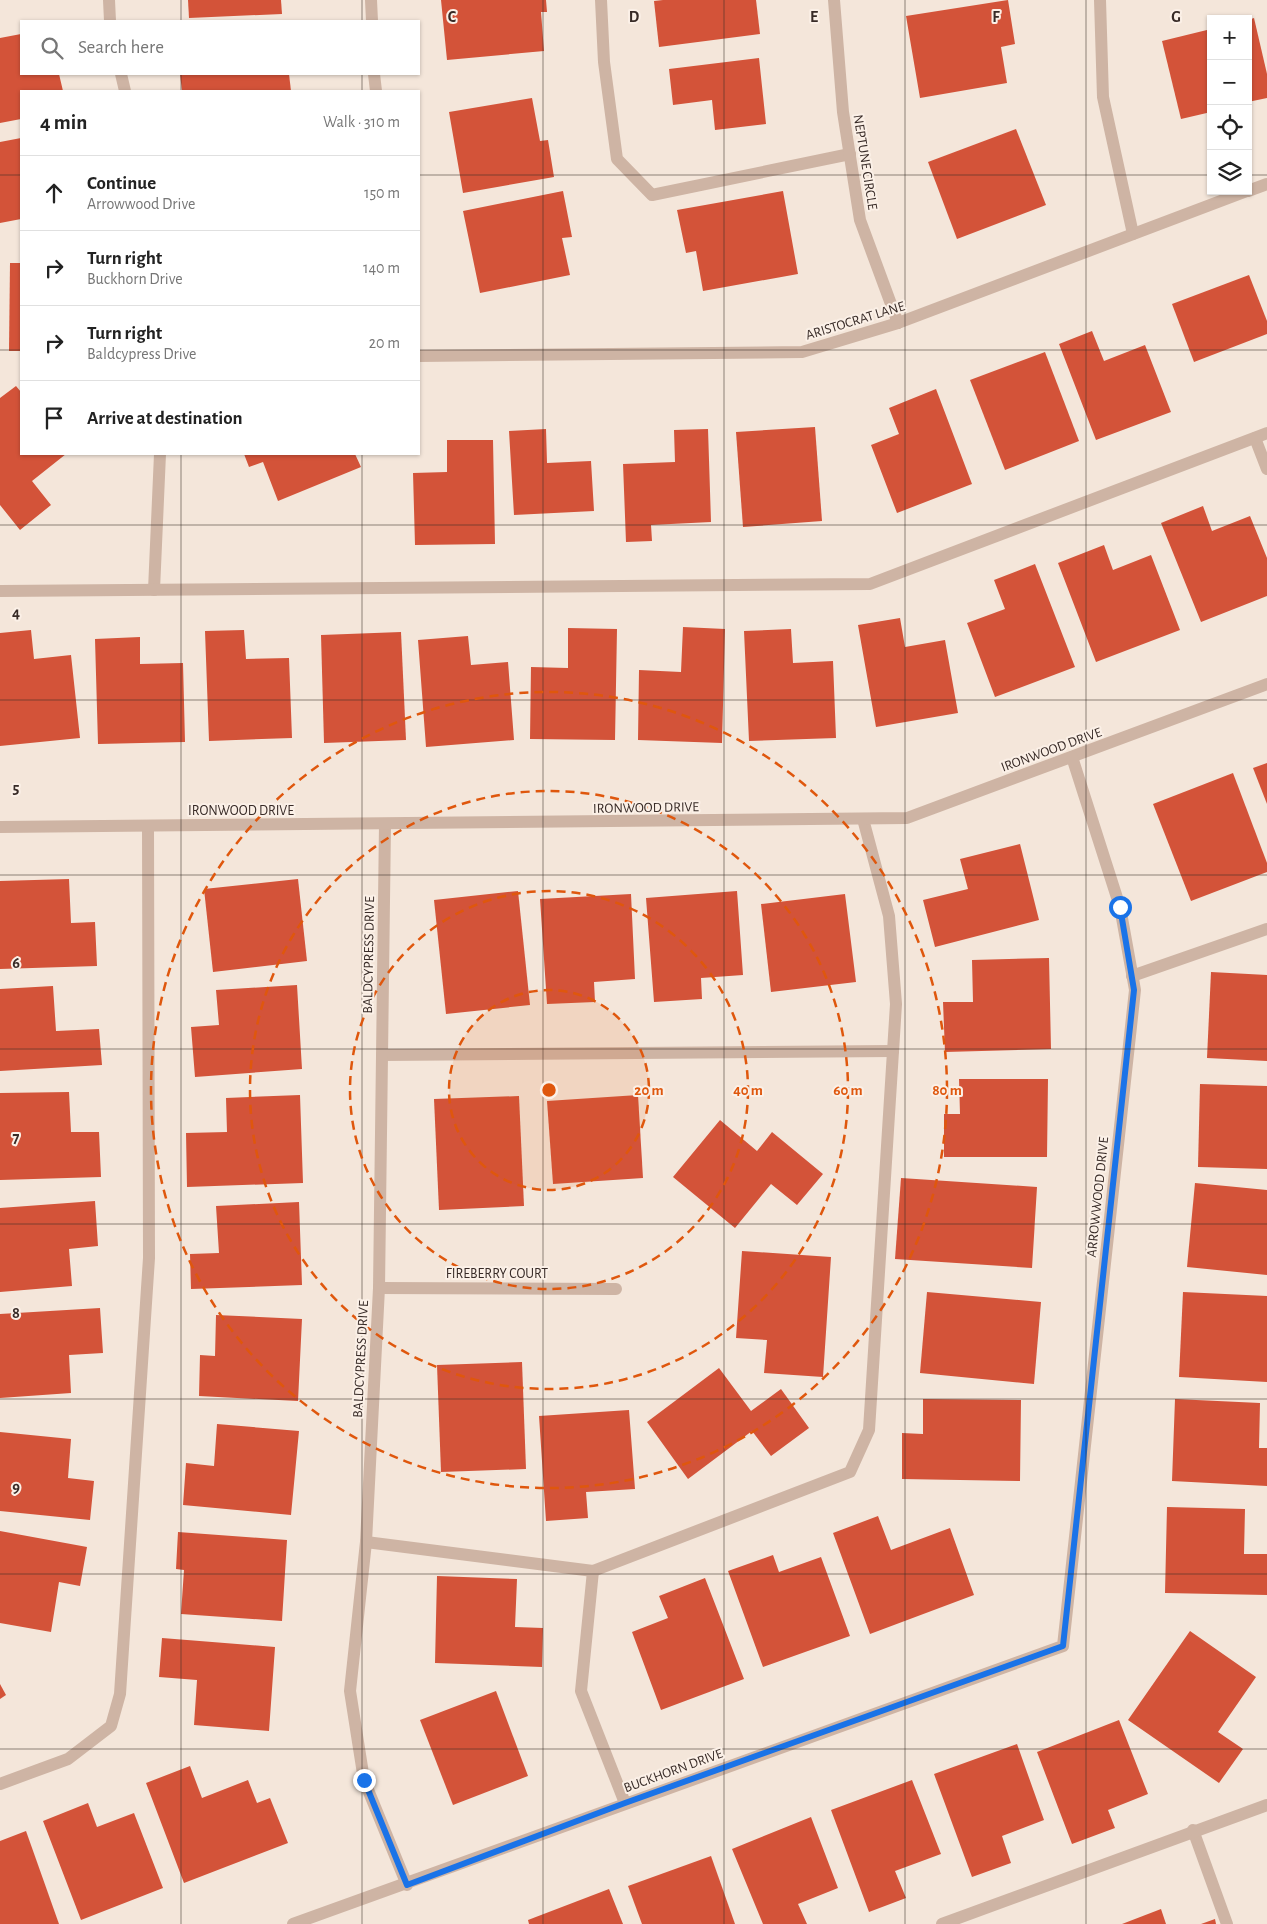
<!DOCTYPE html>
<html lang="en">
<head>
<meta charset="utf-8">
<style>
  :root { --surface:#fff; --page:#f2f2f2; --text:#222; --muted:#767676; --line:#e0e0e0 }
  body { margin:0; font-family:"Alegreya Sans",sans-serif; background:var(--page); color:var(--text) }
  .controls { position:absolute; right:15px; top:15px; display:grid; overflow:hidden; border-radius:0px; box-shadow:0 1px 4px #0004 }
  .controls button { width:45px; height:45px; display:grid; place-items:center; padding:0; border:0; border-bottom:1px solid var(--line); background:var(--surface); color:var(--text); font:25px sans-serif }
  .stop { position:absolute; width:15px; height:15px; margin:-11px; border:4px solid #1a73e8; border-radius:50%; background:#fff }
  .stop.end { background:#1a73e8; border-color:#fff; box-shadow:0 1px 5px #0008 }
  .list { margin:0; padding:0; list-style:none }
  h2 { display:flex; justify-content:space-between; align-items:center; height:65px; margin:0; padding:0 20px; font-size:21px }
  h2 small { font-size:16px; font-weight:400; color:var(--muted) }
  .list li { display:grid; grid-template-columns:32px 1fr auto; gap:15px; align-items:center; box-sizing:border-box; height:75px; padding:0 20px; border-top:1px solid var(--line) }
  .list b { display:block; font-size:19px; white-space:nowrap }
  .list p { margin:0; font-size:16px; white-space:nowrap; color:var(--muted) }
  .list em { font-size:16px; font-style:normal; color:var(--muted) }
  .icon { flex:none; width:28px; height:28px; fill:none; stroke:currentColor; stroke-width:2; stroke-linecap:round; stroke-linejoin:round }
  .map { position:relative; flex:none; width:1267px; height:1924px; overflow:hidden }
  .search { position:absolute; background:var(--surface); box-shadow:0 1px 4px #0004; left:20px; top:20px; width:400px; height:55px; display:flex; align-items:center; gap:12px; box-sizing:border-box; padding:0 18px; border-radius:0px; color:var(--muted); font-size:19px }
  .panel { position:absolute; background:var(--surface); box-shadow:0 1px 4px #0004; left:20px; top:90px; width:400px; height:365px; border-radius:0px }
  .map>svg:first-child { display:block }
</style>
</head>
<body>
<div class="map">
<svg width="1267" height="1924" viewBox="0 0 1267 1924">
  <rect width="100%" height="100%" fill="#f4e6da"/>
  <!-- building -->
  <g fill="#d35339">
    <path d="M188,0h93l1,14 -93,4z"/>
    <path d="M441,0h105l1,12h-6l3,39 -97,9z"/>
    <path d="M663,0h93l4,34 -101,13 -5,-46z"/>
    <path d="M1008,0l7,44 -14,3 6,36 -87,15 -14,-82z"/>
    <path d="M1254,18l13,56v24l-19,4v-82z"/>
    <path d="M1211,29v83l-30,7 -19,-78z"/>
    <path d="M21,34v40h38l4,17h-42v28l-21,4v-85z"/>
    <path d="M759,58l7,66 -51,6 -3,-30 -39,5 -4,-36z"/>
    <path d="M180,74h109l2,17h-109z"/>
    <path d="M532,98l8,43 8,-1 6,37 -91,16 -14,-81z"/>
    <path d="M1016,129l30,76 -89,34 -29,-77z"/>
    <path d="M21,138v81l-21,4v-81z"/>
    <path d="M563,191l9,46 -10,1 8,37 -90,18 -17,-82z"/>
    <path d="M783,191l15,83 -95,17 -7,-40 -10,2 -9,-43z"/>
    <path d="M10,263h11v88h-12z"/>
    <path d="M1249,275l18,46v13l-73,28 -22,-58z"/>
    <path d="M1092,331l12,30 41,-16 26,67 -75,28 -37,-96z"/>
    <path d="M1045,352l34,89 -74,29 -35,-90z"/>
    <path d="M16,386l5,6v62h45l-34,27 19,24 -31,25 -20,-25v-107z"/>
    <path d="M936,389l36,95 -75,29 -26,-68 28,-11 -10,-26z"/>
    <path d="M815,427l7,94 -79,6 -7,-95z"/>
    <path d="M546,429l1,34 44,-2 3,50 -80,4 -5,-84z"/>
    <path d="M708,429l3,93 -60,3 1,16 -26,1 -3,-78 52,-2 -1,-32z"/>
    <path d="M447,440h46l2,104 -80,1 -2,-72 34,-1z"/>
    <path d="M244,454h111l6,13 -83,34 -15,-39 -14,5z"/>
    <path d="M1203,506l9,25 38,-15 17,42v38l-66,26 -40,-99z"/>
    <path d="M1104,545l9,25 38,-15 29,75 -84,32 -38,-99z"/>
    <path d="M1035,564l40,103 -80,30 -28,-74 38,-14 -11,-29z"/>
    <path d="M900,618l5,29 40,-7 13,73 -82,14 -18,-102z"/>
    <path d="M683,627l42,2 -3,114 -84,-3 1,-70 42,2z"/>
    <path d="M568,628l49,1 -2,111 -85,-1 1,-72 37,1z"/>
    <path d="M791,629l2,34 40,-2 3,77 -87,3 -5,-110z"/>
    <path d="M31,630l3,29 37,-4 9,83 -80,8v-113z"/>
    <path d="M244,630l2,29 43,-1 3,80 -83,3 -4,-110z"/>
    <path d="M401,632l5,108 -82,3 -3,-108z"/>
    <path d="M468,636l3,29 37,-3 6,78 -88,7 -8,-107z"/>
    <path d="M140,637v27l43,-1 2,79 -87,2 -3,-105z"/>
    <path d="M1267,763v41l-14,-36z"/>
    <path d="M1233,773l34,90v9l-76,29 -38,-97z"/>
    <path d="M1020,844l19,76 -104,27 -12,-47 45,-11 -8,-30z"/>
    <path d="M69,879l2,44 24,-1 2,44 -97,3v-88z"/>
    <path d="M298,879l9,82 -94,11 -9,-83z"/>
    <path d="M518,891l12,114 -84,9 -12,-114z"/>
    <path d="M737,891l6,84 -42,3 1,21 -48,3 -8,-104z"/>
    <path d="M631,894l4,85 -41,3 1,20 -48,2 -7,-105z"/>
    <path d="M845,894l11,88 -85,10 -10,-88z"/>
    <path d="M1049,958l2,91 -106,3 -2,-50h30l-1,-42z"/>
    <path d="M1211,972l56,3v86l-60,-3z"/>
    <path d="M297,985l5,84 -107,8 -4,-50 28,-2 -3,-35z"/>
    <path d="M53,986l3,45 43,-2 3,36 -102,6v-82z"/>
    <path d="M959,1079h89l-1,78h-103v-43h16z"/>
    <path d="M1200,1084l67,2v83l-69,-2z"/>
    <path d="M69,1092l2,40h28l2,45 -101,3v-87z"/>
    <path d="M300,1095l3,88 -116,4 -1,-54 41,-1 -1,-34z"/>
    <path d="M638,1095l5,83 -90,6 -6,-83z"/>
    <path d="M519,1096l5,110 -85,4 -5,-111z"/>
    <path d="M720,1120l37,31 15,-19 51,42 -26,31 -26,-21 -36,44 -62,-51z"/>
    <path d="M901,1178l136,9 -5,81 -137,-9z"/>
    <path d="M1195,1183l72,7v85l-80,-8z"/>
    <path d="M95,1201l3,45 -29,3 3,37 -72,6v-84z"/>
    <path d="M299,1202l3,83 -111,4 -1,-35 29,-1 -3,-47z"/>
    <path d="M742,1251l89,6 -8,120 -59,-4 3,-33 -31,-2z"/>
    <path d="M927,1292l114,10 -7,82 -114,-11z"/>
    <path d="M1183,1292l84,4v86l-88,-5z"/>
    <path d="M100,1308l3,45 -34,2 2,38 -71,5v-84z"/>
    <path d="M216,1315l86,4 -4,82 -99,-5 1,-41 15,1z"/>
    <path d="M522,1362l4,107 -85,3 -4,-107z"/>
    <path d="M719,1368l32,43 30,-22 28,39 -38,28 -19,-25 -64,48 -41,-57z"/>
    <path d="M923,1399l98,1 -1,81 -118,-2v-46l21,1z"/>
    <path d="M1175,1399l85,4 -1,45h8v38l-95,-5z"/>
    <path d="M629,1410l6,79 -49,3 2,26 -42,3 -7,-105z"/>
    <path d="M217,1424l82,7 -8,84 -108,-10 3,-42 28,3z"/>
    <path d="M0,1432l71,7 -3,39 26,3 -4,39 -90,-9z"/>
    <path d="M1167,1507l78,2 -1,45h23v41l-102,-2z"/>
    <path d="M878,1516l13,34 59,-22 24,67 -104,39 -37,-101z"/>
    <path d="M0,1531l87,16 -7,39 -21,-4 -8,50 -51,-9z"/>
    <path d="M178,1532l109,8 -5,81 -101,-7 3,-44 -8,-1z"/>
    <path d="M773,1555l6,17 42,-15 29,79 -87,31 -35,-96z"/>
    <path d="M437,1576l80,3 -2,48 28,1 -1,39 -107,-4z"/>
    <path d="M705,1578l39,101 -83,31 -29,-78 36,-14 -9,-22z"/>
    <path d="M1190,1631l66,46 -38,55 25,17 -24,34 -91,-63z"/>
    <path d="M162,1638l113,9 -6,84 -75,-6 3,-45 -38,-3z"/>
    <path d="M0,1684l6,11 -6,4z"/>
    <path d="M496,1691l32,85 -75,29 -33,-85z"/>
    <path d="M1119,1720l29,74 -40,16 7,18 -43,16 -35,-92z"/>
    <path d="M1017,1744l27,76 -42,16 9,27 -39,14 -38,-103z"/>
    <path d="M190,1766l12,32 46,-18 9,23 13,-5 18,45 -104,40 -38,-100z"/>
    <path d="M912,1780l29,74 -46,17 11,27 -37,14 -38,-102z"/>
    <path d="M88,1803l9,24 37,-14 29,75 -82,32 -38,-99z"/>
    <path d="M811,1817l27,71 -40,16 9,20h-44l-31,-75z"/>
    <path d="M26,1831l33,93h-59v-83z"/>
    <path d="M711,1856l24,68h-93l-14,-38z"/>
    <path d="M609,1889l14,35h-94l-1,-4z"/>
    <path d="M1161,1909l5,15h-44z"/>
    <path d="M1215,1919l1,5h-15z"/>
  </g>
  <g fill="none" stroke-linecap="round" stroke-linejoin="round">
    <!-- lane -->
    <g stroke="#ceb4a4" stroke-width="12">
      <path d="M109,0l1,21"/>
      <path d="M601,0l3,62 13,97 35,36 198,-41"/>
      <path d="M1100,0l3,97 30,137"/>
      <path d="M121,74l4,17"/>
      <path d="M1255,438l12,31"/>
      <path d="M154,590l6,-136"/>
      <path d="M0,591l870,-7 397,-151"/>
      <path d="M1132,976l135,-47"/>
      <path d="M382,1055l511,-4"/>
      <path d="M366,1542l227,29 257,-99 19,-42 27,-426 -7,-88 -26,-97"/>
      <path d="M593,1571l-12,120 44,112"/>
      <path d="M0,1784l68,-25 43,-33 9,-32 29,-436 -1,-432"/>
      <path d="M1193,1830l34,94"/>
      <path d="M942,1924l325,-119"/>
    </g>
    <!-- street -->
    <g stroke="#ceb4a4" stroke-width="12">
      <path d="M371,0l1,21"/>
      <path d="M834,0l9,112 17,108 38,103"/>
      <path d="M374,74l2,17"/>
      <path d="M1248,191l19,-7"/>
      <path d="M419,356l383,-4 96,-29 349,-132"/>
      <path d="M385,824l-6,464 -13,254 -16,149 14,89 43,105"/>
      <path d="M0,827l907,-9 360,-134"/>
      <path d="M379,1288l237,1"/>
      <path d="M293,1924l770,-278 72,-656 -15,-83 -48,-150"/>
    </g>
  </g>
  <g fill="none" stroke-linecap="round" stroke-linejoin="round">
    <!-- route -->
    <path stroke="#1a73e8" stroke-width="6" d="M364,1780l43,105 218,-82 438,-157 71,-656 -14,-83"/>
  </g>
  <!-- grid -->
  <path fill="none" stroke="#382b27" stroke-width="1" stroke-opacity="0.55" d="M181,0v21M362,0v21M543,0v1924M724,0v1924M905,0v1924M1086,0v1924M181,74v17M362,74v17M0,175h21M419,175h792M1248,175h19M0,350h21M419,350h848M181,454v1470M362,454v1470M0,525h1267M0,700h1267M0,875h1267M0,1049h1267M0,1224h1267M0,1399h1267M0,1574h1267M0,1749h1267"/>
  <!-- distance rings -->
  <circle cx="549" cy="1090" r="100" fill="#df570d" fill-opacity=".12"/>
  <g fill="none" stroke="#df570d" stroke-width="2.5" stroke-dasharray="9 6">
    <circle cx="549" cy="1090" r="100"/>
    <circle cx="549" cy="1090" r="199"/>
    <circle cx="549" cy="1090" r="299"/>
    <circle cx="549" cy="1090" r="398"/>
  </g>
  <g text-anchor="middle" stroke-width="4" stroke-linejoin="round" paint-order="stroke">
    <!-- street labels -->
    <g font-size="14" fill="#382b27" stroke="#fbf0e7">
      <text transform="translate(866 162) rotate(81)" y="5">NEPTUNE CIRCLE</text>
      <text transform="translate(855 320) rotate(-17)" y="5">ARISTOCRAT LANE</text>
      <text transform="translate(1051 749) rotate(-20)" y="5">IRONWOOD DRIVE</text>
      <text transform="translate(646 807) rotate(-1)" y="5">IRONWOOD DRIVE</text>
      <text x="241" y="815">IRONWOOD DRIVE</text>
      <text transform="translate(368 955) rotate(-89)" y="5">BALDCYPRESS DRIVE</text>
      <text transform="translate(1097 1197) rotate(-84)" y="5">ARROWWOOD DRIVE</text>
      <text x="497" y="1278">FIREBERRY COURT</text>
      <text transform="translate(360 1359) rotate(-87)" y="5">BALDCYPRESS DRIVE</text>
      <text transform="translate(673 1770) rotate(-20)" y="5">BUCKHORN DRIVE</text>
    </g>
  </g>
  <g font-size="16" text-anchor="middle" font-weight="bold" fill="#382b27" stroke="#fbf0e7" stroke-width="4" stroke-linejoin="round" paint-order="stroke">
    <text x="452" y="22">C</text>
    <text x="634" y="22">D</text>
    <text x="814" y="22">E</text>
    <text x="996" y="22">F</text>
    <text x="1176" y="22">G</text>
    <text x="16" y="618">4</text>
    <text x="16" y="793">5</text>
    <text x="16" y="968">6</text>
    <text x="16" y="1143">7</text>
    <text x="16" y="1318">8</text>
    <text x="16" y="1492">9</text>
  </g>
  <circle cx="549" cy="1090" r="8" fill="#df570d" stroke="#fbf0e7" stroke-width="2.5"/>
  <g font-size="15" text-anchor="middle" font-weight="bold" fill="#df570d" stroke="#fbf0e7" stroke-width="4" stroke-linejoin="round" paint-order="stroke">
    <text x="649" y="1095">20 m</text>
    <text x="748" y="1095">40 m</text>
    <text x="848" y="1095">60 m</text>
    <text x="947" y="1095">80 m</text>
  </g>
</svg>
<div class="controls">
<button>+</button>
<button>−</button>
<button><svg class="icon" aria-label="locate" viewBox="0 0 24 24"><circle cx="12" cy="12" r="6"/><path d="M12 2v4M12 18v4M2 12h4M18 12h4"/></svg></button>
<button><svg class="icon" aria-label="layers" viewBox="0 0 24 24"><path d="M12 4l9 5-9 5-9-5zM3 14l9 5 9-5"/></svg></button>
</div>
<div class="stop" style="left:1120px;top:907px"></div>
<div class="stop end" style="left:364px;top:1780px"></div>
<div class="search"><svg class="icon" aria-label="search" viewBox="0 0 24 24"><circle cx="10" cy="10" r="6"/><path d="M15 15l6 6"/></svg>Search here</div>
<section class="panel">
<h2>4 min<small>Walk · 310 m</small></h2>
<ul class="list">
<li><svg class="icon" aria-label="ahead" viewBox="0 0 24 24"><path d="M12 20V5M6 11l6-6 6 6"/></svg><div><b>Continue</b><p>Arrowwood Drive</p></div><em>150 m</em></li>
<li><svg class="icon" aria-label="right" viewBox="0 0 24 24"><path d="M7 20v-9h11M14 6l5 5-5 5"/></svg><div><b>Turn right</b><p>Buckhorn Drive</p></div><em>140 m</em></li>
<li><svg class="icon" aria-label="right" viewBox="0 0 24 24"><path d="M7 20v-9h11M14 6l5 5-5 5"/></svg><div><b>Turn right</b><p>Baldcypress Drive</p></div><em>20 m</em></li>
<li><svg class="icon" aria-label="arrive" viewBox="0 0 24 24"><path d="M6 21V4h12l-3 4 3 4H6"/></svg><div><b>Arrive at destination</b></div></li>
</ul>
</section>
</div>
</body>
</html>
